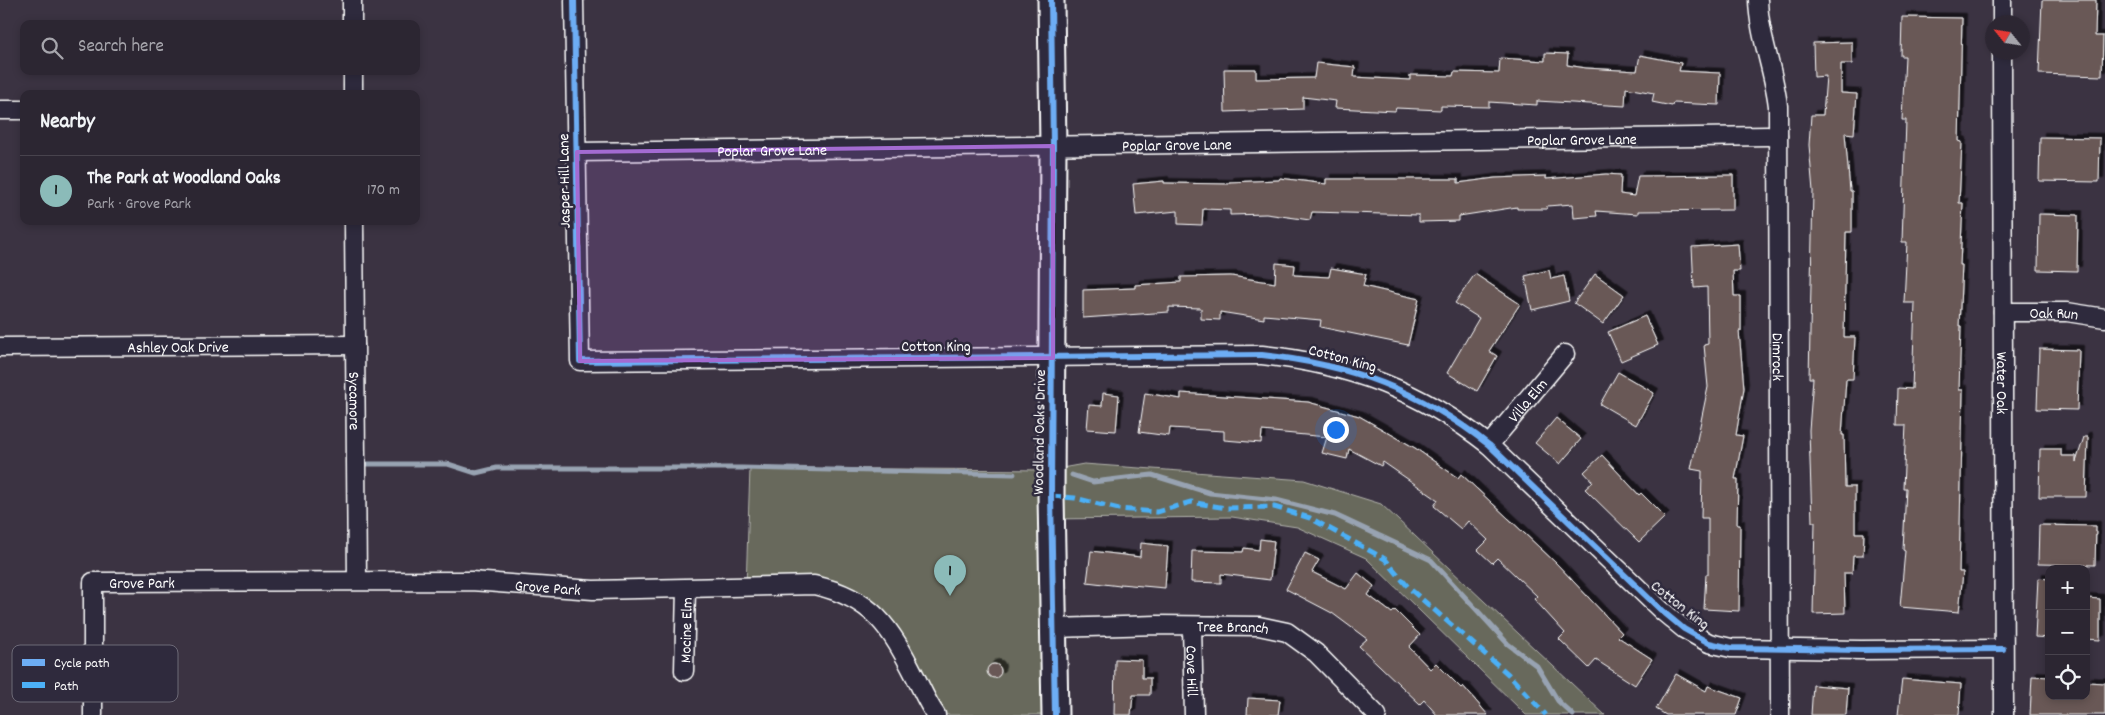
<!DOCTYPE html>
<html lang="en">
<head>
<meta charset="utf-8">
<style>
  :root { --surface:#2c2632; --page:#38323e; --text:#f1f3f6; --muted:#a6a5ac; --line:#48434d; --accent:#8bbbb9 }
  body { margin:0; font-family:Dekko,sans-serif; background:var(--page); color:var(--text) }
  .controls { position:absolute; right:15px; bottom:15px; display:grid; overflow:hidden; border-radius:10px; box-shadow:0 2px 8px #0003 }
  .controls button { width:45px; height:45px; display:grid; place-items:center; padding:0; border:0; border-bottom:1px solid var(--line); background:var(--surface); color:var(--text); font:25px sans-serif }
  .compass { position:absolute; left:1985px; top:15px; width:45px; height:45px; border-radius:50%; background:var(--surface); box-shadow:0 2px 8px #0003; rotate:300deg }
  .you { position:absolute; left:1335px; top:429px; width:18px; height:18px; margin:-12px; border:4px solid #fff; border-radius:50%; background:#1a73e8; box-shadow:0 0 0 8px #1a73e833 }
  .badge { display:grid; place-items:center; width:32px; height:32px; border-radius:50%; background:var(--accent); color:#111; font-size:16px; font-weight:700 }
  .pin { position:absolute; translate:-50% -41px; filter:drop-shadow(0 1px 2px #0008) }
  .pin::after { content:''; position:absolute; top:26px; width:18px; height:15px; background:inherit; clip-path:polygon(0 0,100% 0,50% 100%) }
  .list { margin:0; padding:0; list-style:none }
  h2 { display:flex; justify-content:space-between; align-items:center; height:65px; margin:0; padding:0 20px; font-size:21px }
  h2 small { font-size:16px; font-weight:400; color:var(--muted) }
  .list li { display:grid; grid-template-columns:32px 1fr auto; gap:15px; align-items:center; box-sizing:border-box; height:70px; padding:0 20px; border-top:1px solid var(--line) }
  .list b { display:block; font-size:19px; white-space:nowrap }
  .list p { margin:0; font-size:16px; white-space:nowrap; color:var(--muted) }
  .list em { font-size:16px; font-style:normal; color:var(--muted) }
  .icon { flex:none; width:28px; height:28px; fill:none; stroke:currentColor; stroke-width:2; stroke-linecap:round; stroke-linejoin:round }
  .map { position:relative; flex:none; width:2105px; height:715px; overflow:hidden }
  .search { position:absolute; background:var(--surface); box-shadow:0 2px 8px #0003; left:20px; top:20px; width:400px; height:55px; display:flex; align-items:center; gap:12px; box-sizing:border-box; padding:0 18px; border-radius:10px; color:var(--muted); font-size:19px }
  .panel { position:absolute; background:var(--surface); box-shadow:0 2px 8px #0003; left:20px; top:90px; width:400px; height:135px; border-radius:10px }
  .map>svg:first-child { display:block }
</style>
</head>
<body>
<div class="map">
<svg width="2105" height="715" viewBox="0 0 2105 715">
  <defs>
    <filter id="shadow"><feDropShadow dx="4.5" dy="-4.5" stdDeviation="0" flood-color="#0009"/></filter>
  </defs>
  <rect width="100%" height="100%" fill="#3b3342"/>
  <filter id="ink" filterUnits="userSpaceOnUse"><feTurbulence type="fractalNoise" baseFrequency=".02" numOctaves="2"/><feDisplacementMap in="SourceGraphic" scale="10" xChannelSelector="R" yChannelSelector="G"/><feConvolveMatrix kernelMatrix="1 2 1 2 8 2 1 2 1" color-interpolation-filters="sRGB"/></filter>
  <g filter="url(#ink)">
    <!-- green -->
    <path fill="#67695b" stroke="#b3b4ad" d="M1084,464l220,16 77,24 224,211h-79l-160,-157 -69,-31 -65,-10 -181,2 3,196h-118l-35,-67 -65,-58 -90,-3 4,-119 301,2z"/>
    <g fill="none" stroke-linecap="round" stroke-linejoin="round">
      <!-- stream -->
      <g stroke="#98a3b2" stroke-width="5">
        <path d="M367,464h81l28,9 21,-5h245l272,6"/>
        <path d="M1072,475l21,7 59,-7 58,18 66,7 59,15 96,45 77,84 29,22 21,35 15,14"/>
      </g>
    </g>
    <!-- building -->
    <g fill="#695857" stroke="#fff" filter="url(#shadow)">
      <path d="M2042,0h54l-1,36h8l-1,40 -63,-2z"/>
      <path d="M1902,17l60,1 -3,123 3,1 -3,61h4l-3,62h2l-3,61h2l-2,64h4l-4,182h4l-4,40 -59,-5 5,-56 -2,-1 3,-62h-3l3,-63h-9l1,-37 14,1 3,-86h-11l3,-61h-5l4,-122h-4l3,-64h-4z"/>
      <path d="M1852,42v22h-11v29l16,1 -3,40 -9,-1 5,58h2v41h-6l-2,105h11l-2,42h-7l-4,56h2l1,52h10v46h9l-1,23h-10l-1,17h-8l1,40 -32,1 2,-92h-3l-3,-92 4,-52h-4l4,-187 -4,-46 2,-30h12l3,-39 -12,1 -1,-34z"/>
      <path d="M1545,53l23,1 -1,11 19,3 51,3 3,-16 41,8 -2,8 41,2 -1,32 -46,-2 -1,3 -20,-4 2,-9 -28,-5 -1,18 -88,-5v4l-48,-3v5l-48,-1v4l-45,-2 -1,3 -60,-3 1,-7 -33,-4v12l-78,3 -1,-43h32v10l58,-1 2,-15 39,4 -1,10 56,3v-5l43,1 1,-4 45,1 1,-15 45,3z"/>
      <path d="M2040,137l60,1 -1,44 -60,-1z"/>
      <path d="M1606,174l15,1 -1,19 14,2 4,-20 95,-1v35l-95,1v3l-42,-3 1,5 -23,2 -1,-14 -26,2v3h-30v-2l-58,9v5l-40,1v-7l-107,-3 -2,8 -44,-6 -36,1v-5l-27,-1 -1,16 -24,-1v-13l-42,4 -3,-31 31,-3v2l65,1v-2l50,-2 1,-2 46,6v-5h132v4l37,-5 51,-2v3z"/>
      <path d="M2039,214l39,1 -1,56 -39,-1z"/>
      <path d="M1738,244l2,27h-7l1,25h7v35h-2l5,57 -8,47 7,1 -8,43h3l-1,46h3l-1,86 -35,-2 2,-35h2v-56h-7l1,-47 -11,-2 17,-82 -4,-42 4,-1 -1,-57 -13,1 -2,-41z"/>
      <path d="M1276,263l19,2 -1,10 35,2 2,-9 35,6 -3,12 56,13 -11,46 -88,-18 1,-7 -57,-5v4l-44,-7v8l-19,-1v-11l-32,-1v5l-86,6v-28l52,-2v-3l46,-3v-5l50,-1 44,7z"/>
      <path d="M1549,270l2,9 13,-3 5,25 -37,9 -7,-34z"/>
      <path d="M1475,274l45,30 -31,47 8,5 -20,35 -30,-18 32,-55 -24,-15z"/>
      <path d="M1595,274l29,21 -21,29 -29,-21z"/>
      <path d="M1645,316l13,29 -37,16 -13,-29z"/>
      <path d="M2039,349l40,1 -2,60 -40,-1z"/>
      <path d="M1618,372l36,21 -18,32 -36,-21z"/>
      <path d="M1103,393l16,2 -3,36 -29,-2 2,-24 13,1z"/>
      <path d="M1145,393l36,6v-6l127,9 51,14 56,32 43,30 3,-4 95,89 66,70 -4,4 34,22 -17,26 -39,-25 -7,8 -30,-29 6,-6 -31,-34 3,-3 -40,-38 -5,5 -14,-13 10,-10 -20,-19 -7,8 -27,-23 4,-6 -55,-38 -2,4 -32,-17 -2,10 -25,-6 5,-16 -65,-6 -1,12 -37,-3v-9l-54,-3 -1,8 -30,-4z"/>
      <path d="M1556,418l25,21 -21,25 -25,-21z"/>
      <path d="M2084,437h4l-2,60h-47l1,-48h21v7h15v6z"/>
      <path d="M1602,455l37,40 2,-2 24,24 -26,25 -54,-53 8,-7 -9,-10z"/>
      <path d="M2039,525l57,1 -1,39 -57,-1z"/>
      <path d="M1260,539l14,2 -4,39 -49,-6v9l-30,-1 1,-31 51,1 1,-4 15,2z"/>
      <path d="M1141,543l27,3 -3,42 -45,-4v2l-33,-4 4,-31 49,6z"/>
      <path d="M1305,553l14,7 -7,12 34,17 12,-16 16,13 -6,9 24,18 3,-3 25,25 -11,12 21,22 6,-6 25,25 2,-2 25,29h-51l-13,-15 -4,4 -61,-58 8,-7 -35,-26 -46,-24z"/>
      <path d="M2038,578l11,1v59l-14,-1z"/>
      <path d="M2086,598l14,1v41l-14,-1z"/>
      <path d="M1115,659l27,1v18h8v17h-17l-2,20h-17z"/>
      <circle cx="994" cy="671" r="7"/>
      <path d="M1676,674l30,17 2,-5 34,12 -6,17h-70l-10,-6z"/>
      <path d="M2032,676l17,1v19h37v-14l19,1v32h-75z"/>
      <path d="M1902,679l59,5 -2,31h-61z"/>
      <path d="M1813,685l35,3 -2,27h-35z"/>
      <path d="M1248,698l32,2 -2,15h-31z"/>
    </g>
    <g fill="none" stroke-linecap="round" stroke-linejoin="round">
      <!-- street casing -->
      <g stroke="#fff" stroke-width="21">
        <g id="street">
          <path d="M352,0v24"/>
          <path d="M574,0l6,361 682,-6c87,9 159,36 227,90l172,165 23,19 25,14 22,5 130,2 142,-1"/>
          <path id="s1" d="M1758,0c1,36 16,70 20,106l2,609"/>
          <path d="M2002,0v22"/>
          <path id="s2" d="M2002,52l2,663"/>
          <path d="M353,71v23"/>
          <path d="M0,110h24"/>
          <path id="s3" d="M577,152l1201,-16"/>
          <path id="s4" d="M354,221l3,359"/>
          <path id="s5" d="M2003,312h64l38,6"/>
          <path id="s6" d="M0,347l355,-2"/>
          <path id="s7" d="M1489,445l76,-91"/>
          <path id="s8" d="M1192,626l2,89"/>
          <path id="s9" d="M1054,628l103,-3 102,1 28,6 29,21 61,62"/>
          <path id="s10" d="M684,671l2,-82"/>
          <path id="s11" d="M93,715v-133l378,-1 122,9 221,-5c59,13 76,42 102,93 6,12 12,26 20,37"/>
        </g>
      </g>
      <!-- secondary casing -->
      <g stroke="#fff" stroke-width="29">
        <path id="secondary" d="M1051,0l2,146 -2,350 4,219"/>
      </g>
      <!-- street -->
      <use href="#street" stroke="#2f2a3d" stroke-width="18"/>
      <!-- secondary -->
      <use href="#secondary" stroke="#2f2a3d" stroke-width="25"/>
      <!-- quiet -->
      <path stroke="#4cb0f7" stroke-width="5" stroke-dasharray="10 5" stroke-linecap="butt" d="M1051,496l24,2 44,11 38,3 34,-10 35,6 48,-1 36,11 75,41 24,29 99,86 38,41"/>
      <!-- cycleway casing -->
      <g stroke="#2f2a3d" stroke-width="9">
        <g id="cycleway">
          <path d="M574,0l6,361 682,-6c87,9 159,36 227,90l172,165 23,19 25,14 22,5 130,2 142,-1"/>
          <path d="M1051,0l2,146 -2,350 4,219"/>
        </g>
      </g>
      <!-- cycleway -->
      <use href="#cycleway" stroke="#6dadf4" stroke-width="6"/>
    </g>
  </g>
  <!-- marked area -->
  <path fill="#a36bd2" fill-opacity="0.2" stroke="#a36bd2" stroke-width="4" stroke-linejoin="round" d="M1053,146v212l-473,3 -3,-209z"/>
  <g text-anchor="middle" stroke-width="5" stroke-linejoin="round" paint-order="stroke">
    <!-- street labels -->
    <g font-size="16" fill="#fff" stroke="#2f2a3d">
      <text dy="6" stroke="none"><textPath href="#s3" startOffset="1005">Poplar Grove Lane</textPath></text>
      <text dy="6" stroke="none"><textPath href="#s3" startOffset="600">Poplar Grove Lane</textPath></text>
      <text dy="6" stroke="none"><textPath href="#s3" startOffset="195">Poplar Grove Lane</textPath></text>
      <text transform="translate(563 181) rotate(-91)" y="6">Jasper Hill Lane</text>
      <text dy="6" stroke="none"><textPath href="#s5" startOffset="51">Oak Run</textPath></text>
      <text x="936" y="351">Cotton King</text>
      <text dy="6" stroke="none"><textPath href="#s6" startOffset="178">Ashley Oak Drive</textPath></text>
      <text dy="6" stroke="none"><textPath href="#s1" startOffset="359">Dimrock</textPath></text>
      <text transform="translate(1343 357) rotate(15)" y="6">Cotton King</text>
      <text dy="6" stroke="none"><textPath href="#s2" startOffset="331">Water Oak</textPath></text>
      <text dy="6" stroke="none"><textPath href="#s7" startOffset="59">Villa Elm</textPath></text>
      <text dy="6" stroke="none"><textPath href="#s4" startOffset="180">Sycamore</textPath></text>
      <text transform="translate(1038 432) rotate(-89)" y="6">Woodland Oaks Drive</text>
      <text dy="6" stroke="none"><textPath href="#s11" startOffset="182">Grove Park</textPath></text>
      <text dy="6" stroke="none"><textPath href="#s11" startOffset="588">Grove Park</textPath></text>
      <text transform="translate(1681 604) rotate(38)" y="6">Cotton King</text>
      <text dy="6" stroke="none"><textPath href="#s9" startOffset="179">Tree Branch</textPath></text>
      <text dy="6" stroke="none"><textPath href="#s10" startOffset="41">Mocine Elm</textPath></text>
      <text dy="6" stroke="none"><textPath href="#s8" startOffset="45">Cove Hill</textPath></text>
    </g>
  </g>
  <!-- legend -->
  <rect x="12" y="645" width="166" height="57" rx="8" fill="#2f2a3d" stroke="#6d6a77" stroke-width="1"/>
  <rect x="22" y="659" width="23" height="7" fill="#6dadf4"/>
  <rect x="22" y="682" width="23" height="6" fill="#4cb0f7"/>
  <g font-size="14" fill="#fff">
    <text x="54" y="667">Cycle path</text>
    <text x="54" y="690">Path</text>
  </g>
</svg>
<div class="controls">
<button>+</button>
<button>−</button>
<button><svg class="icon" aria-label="locate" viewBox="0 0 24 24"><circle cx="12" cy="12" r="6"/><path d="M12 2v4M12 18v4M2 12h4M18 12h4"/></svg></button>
</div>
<svg class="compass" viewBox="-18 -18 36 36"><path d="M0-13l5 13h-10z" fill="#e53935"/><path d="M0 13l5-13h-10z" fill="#a6a5ac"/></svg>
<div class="you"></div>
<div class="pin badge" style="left:950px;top:596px">1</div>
<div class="search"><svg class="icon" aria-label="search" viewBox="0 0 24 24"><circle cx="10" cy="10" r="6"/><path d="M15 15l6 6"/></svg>Search here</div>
<section class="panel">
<h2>Nearby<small></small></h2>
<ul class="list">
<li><span class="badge">1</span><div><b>The Park at Woodland Oaks</b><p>Park · Grove Park</p></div><em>170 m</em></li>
</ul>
</section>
</div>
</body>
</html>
